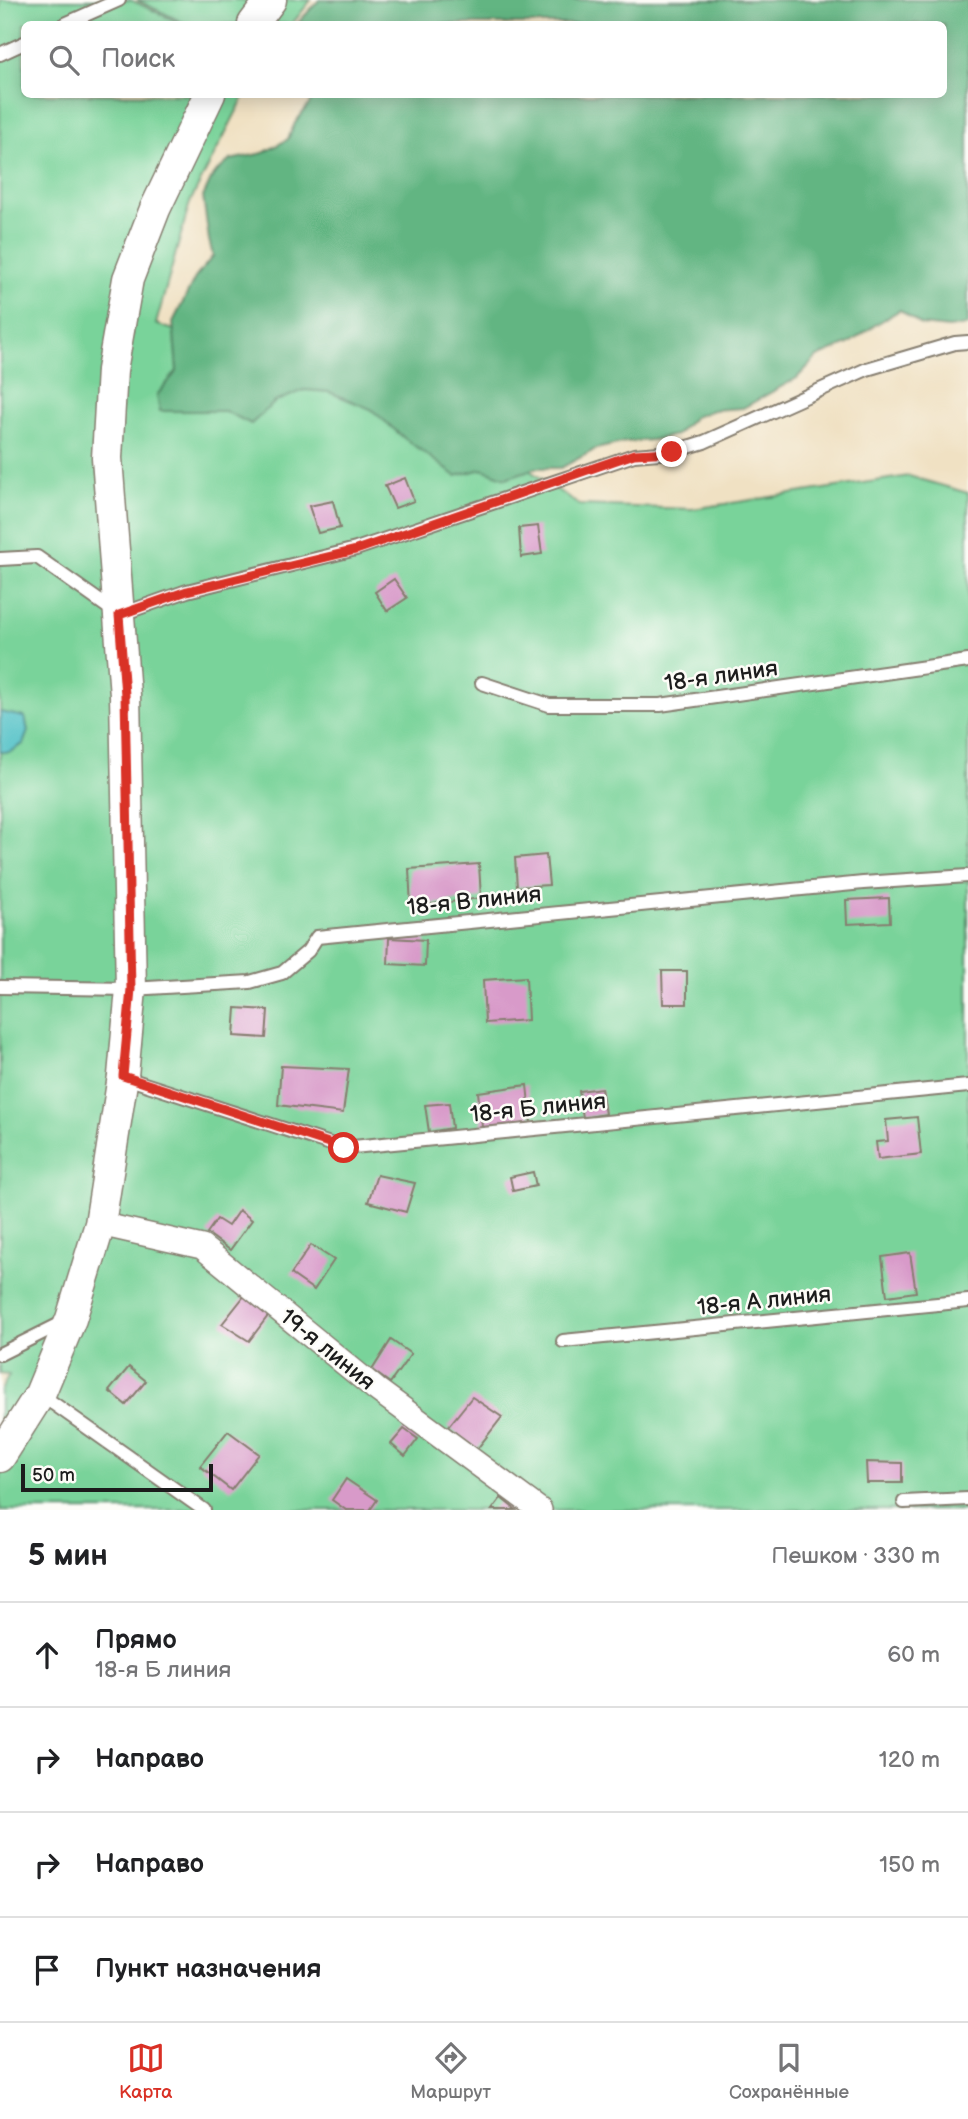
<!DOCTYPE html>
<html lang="ru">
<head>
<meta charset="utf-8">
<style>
  :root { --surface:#fff; --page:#f2f2f2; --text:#202124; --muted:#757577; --line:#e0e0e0; --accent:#d93025 }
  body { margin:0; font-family:"Balsamiq Sans",sans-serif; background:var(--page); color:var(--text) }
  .scale { position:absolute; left:21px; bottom:18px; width:192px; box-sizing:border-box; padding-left:7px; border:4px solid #1c1c1c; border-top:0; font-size:19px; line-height:24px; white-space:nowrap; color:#1c1c1c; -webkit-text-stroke:5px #fdfcf7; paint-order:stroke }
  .stop { position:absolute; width:21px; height:21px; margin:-16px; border:5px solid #d93025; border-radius:50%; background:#fff }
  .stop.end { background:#d93025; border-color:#fff; box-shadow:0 2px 7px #0008 }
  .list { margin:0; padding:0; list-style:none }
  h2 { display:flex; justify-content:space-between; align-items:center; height:91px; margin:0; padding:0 28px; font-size:30px }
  h2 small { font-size:23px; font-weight:400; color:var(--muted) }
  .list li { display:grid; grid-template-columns:46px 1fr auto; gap:21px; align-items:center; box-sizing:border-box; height:105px; padding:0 28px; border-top:2px solid var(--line) }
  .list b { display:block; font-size:26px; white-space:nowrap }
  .list p { margin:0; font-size:23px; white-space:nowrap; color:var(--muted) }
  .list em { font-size:23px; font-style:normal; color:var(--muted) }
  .icon { flex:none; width:38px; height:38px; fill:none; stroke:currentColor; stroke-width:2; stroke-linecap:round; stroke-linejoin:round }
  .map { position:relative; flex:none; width:968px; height:1510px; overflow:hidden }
  .search { position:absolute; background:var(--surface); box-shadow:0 4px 18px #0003; left:21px; right:21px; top:21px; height:77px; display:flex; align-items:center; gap:18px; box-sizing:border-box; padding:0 24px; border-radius:10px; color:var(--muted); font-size:26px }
  .sheet { height:511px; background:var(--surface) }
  nav { display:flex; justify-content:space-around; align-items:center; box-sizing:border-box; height:98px; border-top:2px solid var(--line); background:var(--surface); font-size:19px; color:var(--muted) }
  nav a { display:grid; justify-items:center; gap:4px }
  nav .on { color:var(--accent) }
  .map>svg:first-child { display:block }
</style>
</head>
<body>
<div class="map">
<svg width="968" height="1510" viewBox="0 0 968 1510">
  <rect width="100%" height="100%" fill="#fdfcf7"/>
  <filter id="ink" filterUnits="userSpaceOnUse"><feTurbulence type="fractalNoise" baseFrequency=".0143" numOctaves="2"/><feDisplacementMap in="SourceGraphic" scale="14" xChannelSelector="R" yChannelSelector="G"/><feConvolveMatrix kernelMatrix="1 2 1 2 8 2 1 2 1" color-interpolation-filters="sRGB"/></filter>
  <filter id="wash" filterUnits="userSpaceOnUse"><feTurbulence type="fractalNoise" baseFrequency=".00686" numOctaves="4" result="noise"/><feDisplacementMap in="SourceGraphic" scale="28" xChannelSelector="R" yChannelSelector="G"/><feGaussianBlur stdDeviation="1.57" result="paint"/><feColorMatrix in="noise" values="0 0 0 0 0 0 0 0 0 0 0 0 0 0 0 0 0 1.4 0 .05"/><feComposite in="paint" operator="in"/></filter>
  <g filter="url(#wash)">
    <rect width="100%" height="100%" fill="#f0e1c3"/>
    <!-- green -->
    <g fill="#79d39a" stroke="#4a785b" stroke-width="2">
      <path d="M0,0h131l51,24h-158v70l221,1 -55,107 -34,122 77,26 279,108 67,47 113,4 217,-33 59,17v1017h-968v-118l9,-17 -9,-1z"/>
      <path d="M137,0h174l-19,24h-106z"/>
    </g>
    <!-- forest -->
    <path fill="#62b582" stroke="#3f684f" stroke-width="2" d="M319,0h649v325l-19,3 -28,-3 -21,-15 -25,15 -27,19 -31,13 -20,21 -54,30 -30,2 -19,7 -18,18 -24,5 -26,2 -30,7 -35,19h-25l-30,10 -24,-9 -26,7 -52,-38 -33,-29 -42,-17 -25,-2 -29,12 -24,22 -26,-13h-65l-3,-16 20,-24 -4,-49 22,-44 18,-22 -4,-16 -6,-43 10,-22 17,-15 33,-7 25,-14 7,-16 15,-20 3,-8 631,-1v-70h-647z"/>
    <!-- water -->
    <path fill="#54c2c8" stroke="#386f72" stroke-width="2" d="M0,712l25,5 3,14 -5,13 -13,8h-10z"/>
    <g id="blocks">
      <!-- building -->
      <g fill="#d89ac9">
        <path d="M405,478l9,23 -19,7 -10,-22z"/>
        <path d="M333,501l7,27 -22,5 -9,-27z"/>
        <path d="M538,526l4,28 -21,3 -2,-29z"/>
        <path d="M394,579l13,19 -20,13 -12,-19z"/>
        <path d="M546,855l3,30 -32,2 -2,-29z"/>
        <path d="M479,864l2,34 -70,9 -2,-38z"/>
        <path d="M889,898l1,24 -43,2 -1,-24z"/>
        <path d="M389,938l37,2 -1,26 -37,-2z"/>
        <path d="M662,971h25v33h-24z"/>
        <path d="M526,977l2,43 -43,3 -2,-43z"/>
        <path d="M236,1008l32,2 -2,28 -32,-2z"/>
        <path d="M281,1066l68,3 -6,44 -65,-8z"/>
        <path d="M527,1085l4,38 -49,4 -4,-35z"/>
        <path d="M601,1088l4,26 -22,4 -4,-27z"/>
        <path d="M449,1103l3,25 -23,4 -4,-27z"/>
        <path d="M917,1117l4,37 -43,5 -2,-17 12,-1 -2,-21z"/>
        <path d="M533,1172l3,14 -23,5 -3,-14z"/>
        <path d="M377,1175l38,8 -9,29 -38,-10z"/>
        <path d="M239,1210l13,10 -22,30 -23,-17 10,-14 11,7z"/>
        <path d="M311,1245l23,15 -20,30 -23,-16z"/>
        <path d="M910,1253l6,39 -29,4 -5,-39z"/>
        <path d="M245,1295l26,17 -22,29 -27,-17z"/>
        <path d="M391,1340l20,14 -21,29 -18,-13z"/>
        <path d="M129,1367l17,14 -20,24 -17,-14z"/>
        <path d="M472,1397l30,20 -25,32 -29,-22z"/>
        <path d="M404,1429l14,10 -13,17 -14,-12z"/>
        <path d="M228,1431l31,23 -28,36 -31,-24z"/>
        <path d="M866,1462l36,1v20h-35z"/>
        <path d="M346,1479l31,21 -7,10h-24l-14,-10z"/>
        <path d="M501,1498l15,12h-24z"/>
      </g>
    </g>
  </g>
  <g filter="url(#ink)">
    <use href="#blocks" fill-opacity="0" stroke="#867e70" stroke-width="2"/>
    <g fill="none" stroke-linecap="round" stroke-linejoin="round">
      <!-- service casing -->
      <g stroke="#867e70" stroke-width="16">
        <g id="service">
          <path d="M65,24l54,-24"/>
          <path d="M0,54l24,-11"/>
          <path d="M0,559l37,-2 82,58 68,-24 169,-42 278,-94 38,-3 32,-10 163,-73 88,-26 13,-1"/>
          <path d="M482,683l67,22h111l308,-44"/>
          <path d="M0,987l131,2 119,-7 32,-9 26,-22 9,-14 546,-54 105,-7"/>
          <path d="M123,1077l220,71 625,-62"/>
          <path d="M563,1341l405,-40"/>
          <path d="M0,1354l66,-33"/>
          <path d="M40,1394l164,116"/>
          <path d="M904,1502l64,-3"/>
        </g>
      </g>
      <!-- minor casing -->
      <g stroke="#867e70" stroke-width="26">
        <path id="minor" d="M100,1224l102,23 174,142 164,121"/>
      </g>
      <!-- tertiary casing -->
      <g stroke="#867e70" stroke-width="33">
        <g id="tertiary">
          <path d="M253,24l18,-24"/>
          <path d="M0,1457l40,-63 31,-75 29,-95 23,-148 8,-87 -6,-294 -18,-237 5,-88 16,-91 27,-70 55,-115"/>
        </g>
      </g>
      <!-- service -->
      <use href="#service" stroke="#fff" stroke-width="12"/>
      <!-- minor -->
      <use href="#minor" stroke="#fff" stroke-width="23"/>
      <!-- tertiary -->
      <use href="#tertiary" stroke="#fff" stroke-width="30"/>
    </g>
  </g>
  <g fill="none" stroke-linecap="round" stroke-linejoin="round" filter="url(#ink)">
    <!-- route -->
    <path stroke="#d93025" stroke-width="9" d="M344,1148l-221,-72 8,-87 -6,-294 -6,-80 68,-24 169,-41 278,-96 38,-2"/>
  </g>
  <g text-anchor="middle" stroke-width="5" stroke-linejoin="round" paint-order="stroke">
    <!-- street labels -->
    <g font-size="23" fill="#1c1c1c" stroke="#fdfcf7">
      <text transform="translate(721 675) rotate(-8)" y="8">18-я линия</text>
      <text transform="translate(474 900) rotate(-6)" y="8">18-я В линия</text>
      <text transform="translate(538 1107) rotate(-6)" y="8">18-я Б линия</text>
      <text transform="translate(764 1300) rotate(-6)" y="8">18-я А линия</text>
      <text transform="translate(328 1349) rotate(39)" y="8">19-я линия</text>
    </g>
  </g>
</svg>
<div class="scale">50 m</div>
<div class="stop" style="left:344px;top:1148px"></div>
<div class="stop end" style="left:672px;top:452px"></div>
<div class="search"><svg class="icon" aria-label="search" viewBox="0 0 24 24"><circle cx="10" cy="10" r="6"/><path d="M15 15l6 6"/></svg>Поиск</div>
</div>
<section class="sheet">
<h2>5 мин<small>Пешком · 330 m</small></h2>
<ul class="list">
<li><svg class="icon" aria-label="ahead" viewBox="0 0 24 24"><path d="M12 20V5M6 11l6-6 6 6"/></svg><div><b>Прямо</b><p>18-я Б линия</p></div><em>60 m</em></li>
<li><svg class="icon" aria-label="right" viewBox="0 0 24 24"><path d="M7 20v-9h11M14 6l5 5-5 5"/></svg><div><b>Направо</b></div><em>120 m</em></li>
<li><svg class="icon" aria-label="right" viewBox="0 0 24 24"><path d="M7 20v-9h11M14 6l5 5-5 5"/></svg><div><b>Направо</b></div><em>150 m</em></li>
<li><svg class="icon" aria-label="arrive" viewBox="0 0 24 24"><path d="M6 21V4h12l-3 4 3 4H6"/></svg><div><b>Пункт назначения</b></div></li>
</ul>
</section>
<nav>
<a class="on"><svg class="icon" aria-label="map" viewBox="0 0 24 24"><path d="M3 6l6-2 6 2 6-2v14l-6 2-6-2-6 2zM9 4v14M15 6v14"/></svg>Карта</a>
<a><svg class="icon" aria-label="directions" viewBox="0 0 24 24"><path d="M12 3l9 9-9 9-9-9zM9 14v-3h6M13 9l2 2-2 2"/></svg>Маршрут</a>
<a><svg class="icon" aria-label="saved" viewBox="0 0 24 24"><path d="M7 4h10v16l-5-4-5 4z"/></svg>Сохранённые</a>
</nav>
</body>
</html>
